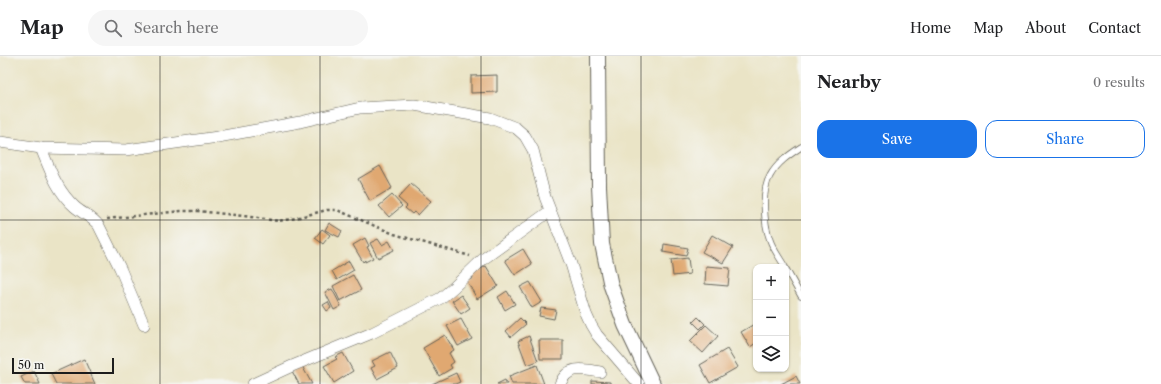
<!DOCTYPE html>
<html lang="en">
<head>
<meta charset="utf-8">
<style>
  :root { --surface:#fff; --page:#f6f6f6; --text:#202124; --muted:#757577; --line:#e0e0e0; --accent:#1a73e8 }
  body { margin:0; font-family:"Libre Caslon Text",serif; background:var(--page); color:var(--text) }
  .controls { position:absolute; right:12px; bottom:12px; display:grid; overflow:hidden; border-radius:8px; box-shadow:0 1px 3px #0004 }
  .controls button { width:36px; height:36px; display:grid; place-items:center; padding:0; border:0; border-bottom:1px solid var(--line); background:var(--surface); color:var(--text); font:20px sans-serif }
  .scale { position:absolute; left:12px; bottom:10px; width:102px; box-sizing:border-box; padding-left:4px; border:2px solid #1c1c1c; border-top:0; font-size:11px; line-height:14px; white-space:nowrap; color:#1c1c1c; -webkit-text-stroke:3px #f6f6f2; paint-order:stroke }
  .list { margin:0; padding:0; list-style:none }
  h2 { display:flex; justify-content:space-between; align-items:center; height:52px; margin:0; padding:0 16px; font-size:17px }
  h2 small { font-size:13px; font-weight:400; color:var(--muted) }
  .actions { display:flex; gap:8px; padding:12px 16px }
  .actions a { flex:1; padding:9px 0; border:1px solid var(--accent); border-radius:12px; text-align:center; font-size:14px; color:var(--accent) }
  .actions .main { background:var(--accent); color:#fff }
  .icon { flex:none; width:22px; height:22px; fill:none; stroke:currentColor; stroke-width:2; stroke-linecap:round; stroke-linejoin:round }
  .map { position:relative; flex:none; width:801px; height:328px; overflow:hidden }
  header { display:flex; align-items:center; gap:24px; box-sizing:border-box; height:56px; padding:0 20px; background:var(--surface); border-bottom:1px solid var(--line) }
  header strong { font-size:19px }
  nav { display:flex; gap:22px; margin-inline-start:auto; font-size:14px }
  .search { width:280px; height:36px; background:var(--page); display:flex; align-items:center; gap:10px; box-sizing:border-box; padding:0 14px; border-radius:22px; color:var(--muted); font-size:15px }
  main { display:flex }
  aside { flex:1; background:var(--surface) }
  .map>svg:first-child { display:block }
</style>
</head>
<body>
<header>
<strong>Map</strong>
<div class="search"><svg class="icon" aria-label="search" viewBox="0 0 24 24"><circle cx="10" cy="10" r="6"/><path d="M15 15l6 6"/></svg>Search here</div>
<nav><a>Home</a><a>Map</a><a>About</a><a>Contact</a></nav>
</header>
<main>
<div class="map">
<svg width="801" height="328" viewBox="0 0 801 328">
  <rect width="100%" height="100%" fill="#f6f6f2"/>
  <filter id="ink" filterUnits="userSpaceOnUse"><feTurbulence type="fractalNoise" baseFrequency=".025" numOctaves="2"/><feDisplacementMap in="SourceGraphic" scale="8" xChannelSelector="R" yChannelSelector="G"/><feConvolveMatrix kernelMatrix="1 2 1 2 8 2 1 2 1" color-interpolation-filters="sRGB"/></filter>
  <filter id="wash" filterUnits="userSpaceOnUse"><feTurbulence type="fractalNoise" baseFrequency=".012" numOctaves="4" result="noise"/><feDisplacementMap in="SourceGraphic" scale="16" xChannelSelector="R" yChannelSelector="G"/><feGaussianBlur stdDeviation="0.9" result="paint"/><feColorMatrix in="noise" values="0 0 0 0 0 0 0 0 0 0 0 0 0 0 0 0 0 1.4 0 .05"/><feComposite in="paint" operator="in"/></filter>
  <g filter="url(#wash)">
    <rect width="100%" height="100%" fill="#eae4c6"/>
    <g id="blocks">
      <!-- building -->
      <g fill="#e0a871">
        <path d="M497,19v17l-26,1v-17z"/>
        <path d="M380,110l12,22 -22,13 -12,-22z"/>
        <path d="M411,128l20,17 -13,14 -4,-3 -2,2 -7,-6 2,-2 -9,-8z"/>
        <path d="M392,139l10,11 -13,11 -10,-11z"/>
        <path d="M329,167l13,8 -3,6 -14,-7z"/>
        <path d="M322,173l8,6 -7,9 -8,-6z"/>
        <path d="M712,179l21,12 -10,16 -21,-11z"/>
        <path d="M365,182l4,8 -2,1 6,11 -8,4v-2l-2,2 -10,-17z"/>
        <path d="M378,183l4,6 7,-4 5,9 -16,8 -8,-15z"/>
        <path d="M664,188l24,4 -2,8 -23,-4z"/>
        <path d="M523,193l9,15 -17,11 -10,-15z"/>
        <path d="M688,202l2,16 -17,2 -2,-16z"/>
        <path d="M349,205l5,9 -17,10 -5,-9z"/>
        <path d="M486,210l12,20 -21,13 -10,-18 6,-3 -2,-4z"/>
        <path d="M706,210l24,2 -2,18 -23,-2z"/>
        <path d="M353,219l8,15 -21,11 -7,-15z"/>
        <path d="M530,226l12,20 -10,6 -12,-21z"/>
        <path d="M332,233l9,17 -7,4 -9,-18z"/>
        <path d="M507,235l8,13 -10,6 -7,-13z"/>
        <path d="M461,239l9,13 -9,6 -9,-13z"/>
        <path d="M328,246l3,6 -4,3 -4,-6z"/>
        <path d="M541,252l15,2 -2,9 -15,-3z"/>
        <path d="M698,261l7,7 -5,5 -7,-7z"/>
        <path d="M520,262l6,6 -15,13 -5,-6z"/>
        <path d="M461,263l11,20 -14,7 -11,-20z"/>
        <path d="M756,267v11l-1,1 1,8 -6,4 -9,-15z"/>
        <path d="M706,269l12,11 -15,17 -13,-12z"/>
        <path d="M445,279l9,15 -5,3 5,9 -4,3 2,3 -13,8 -16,-28z"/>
        <path d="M529,280l9,25 -11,4 -9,-24z"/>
        <path d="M539,284h24v19h-23z"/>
        <path d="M727,293l11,18 -28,16 -10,-18z"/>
        <path d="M390,296l8,16 -21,11 -6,-11 4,-2 -3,-5z"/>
        <path d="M343,297l10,18 -19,12 -10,-17 13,-7 -2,-2z"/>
        <path d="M84,303l11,25h-39l-5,-10z"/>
        <path d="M537,309l7,19h-32l-3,-8z"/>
        <path d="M302,310l10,18h-13l-7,-13z"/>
        <path d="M34,315l6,13h-15l-4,-7z"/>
        <path d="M456,317l4,9 -5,2h-23z"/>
        <path d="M796,320l4,8h-19z"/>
        <path d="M505,324l2,4h-10z"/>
        <path d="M592,325l18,1v2h-18z"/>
      </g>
    </g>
  </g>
  <g filter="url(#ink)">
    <use href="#blocks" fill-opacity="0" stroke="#646258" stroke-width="1"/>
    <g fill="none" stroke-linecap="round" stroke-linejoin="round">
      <!-- service casing -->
      <g stroke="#646258" stroke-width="7">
        <g id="service">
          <path d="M785,211c-5,-9 -12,-18 -15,-27 -6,-16 -9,-49 0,-64 7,-13 19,-21 31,-29"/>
          <path d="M786,213l15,27"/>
        </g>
      </g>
      <!-- minor casing -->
      <g stroke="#646258" stroke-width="12">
        <g id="minor">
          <path d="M0,86l41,6 85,2 92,-13 82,-15 60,-14 54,-3 76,13 26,10 9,8 8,14 12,47 26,67 15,50 5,11 6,10 42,49"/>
          <path d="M41,92c9,22 16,43 34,59 8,7 18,10 24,19l21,42 24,57"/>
          <path d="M253,328l39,-18 80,-33 69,-35 13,-11 28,-27 68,-49"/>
          <path d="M560,328c8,-19 23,-15 40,-12"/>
        </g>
      </g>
      <!-- tertiary casing -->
      <g stroke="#646258" stroke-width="16">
        <path id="tertiary" d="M598,0l1,130 3,58 9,42 14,39 28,59"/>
      </g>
      <!-- path -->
      <path stroke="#646258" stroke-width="2.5" stroke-dasharray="3 3" stroke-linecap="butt" d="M107,163l74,-8h17l46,5 34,5 18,-3 31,-8h10l57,24 76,22"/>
      <!-- service -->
      <use href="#service" stroke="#fff" stroke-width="5.5"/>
      <!-- minor -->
      <use href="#minor" stroke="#fff" stroke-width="11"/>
      <!-- tertiary -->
      <use href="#tertiary" stroke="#fff" stroke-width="14"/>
    </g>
  </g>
  <!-- grid -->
  <path fill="none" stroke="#1c1c1c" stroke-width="1" stroke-opacity="0.55" d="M160,0v328M320,0v328M481,0v328M641,0v328M0,164h801"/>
</svg>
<div class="controls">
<button>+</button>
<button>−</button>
<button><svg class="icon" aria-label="layers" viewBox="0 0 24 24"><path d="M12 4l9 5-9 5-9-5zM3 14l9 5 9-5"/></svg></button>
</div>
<div class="scale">50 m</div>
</div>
<aside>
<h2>Nearby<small>0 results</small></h2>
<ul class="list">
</ul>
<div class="actions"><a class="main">Save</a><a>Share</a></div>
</aside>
</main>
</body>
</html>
